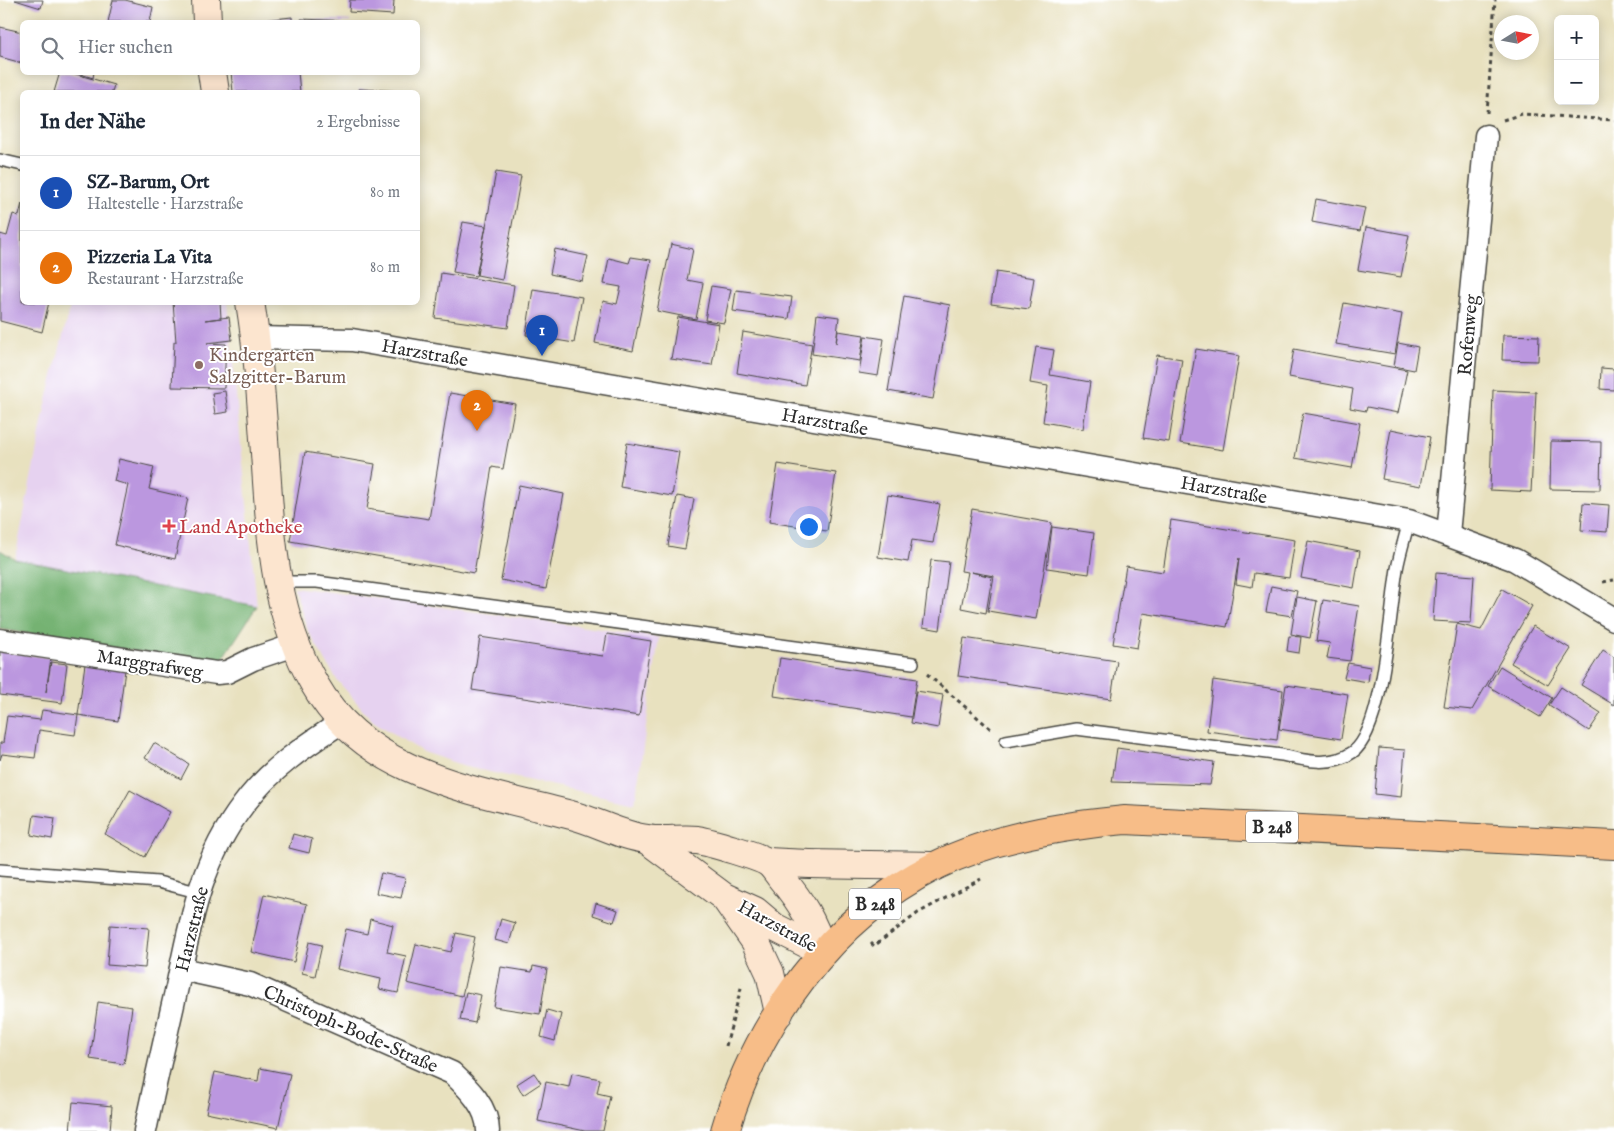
<!DOCTYPE html>
<html lang="de">
<head>
<meta charset="utf-8">
<style>
  :root { --surface:#fff; --page:#f6f6f7; --text:#1f2937; --muted:#747a83; --line:#e0e1e3; --accent:#0f766e }
  body { margin:0; font-family:"IM FELL English",serif; background:var(--page); color:var(--text) }
  .controls { position:absolute; right:15px; top:15px; display:grid; overflow:hidden; border-radius:8px; box-shadow:0 2px 12px #0003 }
  .controls button { width:45px; height:45px; display:grid; place-items:center; padding:0; border:0; border-bottom:1px solid var(--line); background:var(--surface); color:var(--text); font:25px sans-serif }
  .compass { position:absolute; left:1494px; top:15px; width:45px; height:45px; border-radius:50%; background:var(--surface); box-shadow:0 2px 12px #0003; rotate:79deg }
  .you { position:absolute; left:808px; top:526px; width:18px; height:18px; margin:-12px; border:4px solid #fff; border-radius:50%; background:#1a73e8; box-shadow:0 0 0 8px #1a73e833 }
  .badge { display:grid; place-items:center; width:32px; height:32px; border-radius:50%; background:var(--accent); color:#fff; font-size:16px; font-weight:700 }
  .pin { position:absolute; translate:-50% -41px; filter:drop-shadow(0 1px 2px #0008) }
  .pin::after { content:''; position:absolute; top:26px; width:18px; height:15px; background:inherit; clip-path:polygon(0 0,100% 0,50% 100%) }
  .list { margin:0; padding:0; list-style:none }
  h2 { display:flex; justify-content:space-between; align-items:center; height:65px; margin:0; padding:0 20px; font-size:21px }
  h2 small { font-size:16px; font-weight:400; color:var(--muted) }
  .list li { display:grid; grid-template-columns:32px 1fr auto; gap:15px; align-items:center; box-sizing:border-box; height:75px; padding:0 20px; border-top:1px solid var(--line) }
  .list b { display:block; font-size:19px; white-space:nowrap }
  .list p { margin:0; font-size:16px; white-space:nowrap; color:var(--muted) }
  .list em { font-size:16px; font-style:normal; color:var(--muted) }
  .icon { flex:none; width:28px; height:28px; fill:none; stroke:currentColor; stroke-width:2; stroke-linecap:round; stroke-linejoin:round }
  .map { position:relative; flex:none; width:1614px; height:1131px; overflow:hidden }
  .search { position:absolute; background:var(--surface); box-shadow:0 2px 12px #0003; left:20px; top:20px; width:400px; height:55px; display:flex; align-items:center; gap:12px; box-sizing:border-box; padding:0 18px; border-radius:8px; color:var(--muted); font-size:19px }
  .panel { position:absolute; background:var(--surface); box-shadow:0 2px 12px #0003; left:20px; top:90px; width:400px; height:215px; border-radius:8px }
  .map>svg:first-child { display:block }
</style>
</head>
<body>
<div class="map">
<svg width="1614" height="1131" viewBox="0 0 1614 1131">
  <rect width="100%" height="100%" fill="#fff"/>
  <filter id="ink" filterUnits="userSpaceOnUse"><feTurbulence type="fractalNoise" baseFrequency=".02" numOctaves="2"/><feDisplacementMap in="SourceGraphic" scale="10" xChannelSelector="R" yChannelSelector="G"/><feConvolveMatrix kernelMatrix="1 2 1 2 8 2 1 2 1" color-interpolation-filters="sRGB"/></filter>
  <filter id="wash" filterUnits="userSpaceOnUse"><feTurbulence type="fractalNoise" baseFrequency=".0096" numOctaves="4" result="noise"/><feDisplacementMap in="SourceGraphic" scale="20" xChannelSelector="R" yChannelSelector="G"/><feGaussianBlur stdDeviation="1.12" result="paint"/><feColorMatrix in="noise" values="0 0 0 0 0 0 0 0 0 0 0 0 0 0 0 0 0 1.4 0 .05"/><feComposite in="paint" operator="in"/></filter>
  <g filter="url(#wash)">
    <rect width="100%" height="100%" fill="#e8e1bf"/>
    <!-- built -->
    <g fill="#e6d2f0">
      <path d="M71,303h156l30,303 -242,-47 30,-151z"/>
      <path d="M294,587l365,50 -24,166 -164,-35 -48,-16 -50,-31 -36,-41 -29,-49z"/>
    </g>
    <!-- forest -->
    <path fill="#75b272" stroke="#506e4e" d="M0,550l15,9 242,47 -38,59 -219,-36z"/>
    <g id="blocks">
      <!-- building -->
      <g fill="#bb97df">
        <path d="M15,0h28l-2,8z"/>
        <path d="M113,0h12l28,7 -3,15h-42z"/>
        <path d="M350,0h44l-1,15 -44,-3z"/>
        <path d="M292,17v5h-38v-1z"/>
        <path d="M301,19l50,2v1h-50z"/>
        <path d="M0,27l22,5v31l-22,-6z"/>
        <path d="M60,72h9l45,13 -2,7h-58z"/>
        <path d="M74,72h20l-1,6z"/>
        <path d="M231,72h67l2,20h-67z"/>
        <path d="M359,89l48,2v1h-48z"/>
        <path d="M496,172l25,4 -19,104 -25,-5z"/>
        <path d="M1316,199l49,9 -5,23 -48,-9z"/>
        <path d="M22,203v99h27l-7,30 -42,-11v-87l7,2 6,-22 6,2z"/>
        <path d="M463,222l23,4 -10,50 -23,-4z"/>
        <path d="M1366,227l43,8 -8,42 -43,-7z"/>
        <path d="M671,244l22,5 -6,31 16,3 -7,36 -39,-8z"/>
        <path d="M555,249l33,7 -6,25 -32,-7z"/>
        <path d="M631,257l20,3 -18,91 -38,-8 8,-42 14,3 4,-17 -17,-3 5,-26 20,5z"/>
        <path d="M996,272l38,6 -5,31 -38,-5z"/>
        <path d="M441,273l73,12 -6,43 -73,-10z"/>
        <path d="M711,286l20,3 -7,34 -19,-3z"/>
        <path d="M533,289l49,8 -8,46 -48,-8z"/>
        <path d="M736,290l56,7 -3,22 -56,-8z"/>
        <path d="M904,296l46,9 -17,94 -45,-8z"/>
        <path d="M173,302h47l1,16 -16,2 24,-3 3,23 -25,3 19,1 -2,44 -52,-1 2,-45h2z"/>
        <path d="M1344,303l58,11 -7,40 -59,-10z"/>
        <path d="M817,314l22,3 -3,26 2,-12 26,4 -4,26 -48,-7z"/>
        <path d="M678,317l41,7 -7,41 -41,-6z"/>
        <path d="M743,332l69,12 -7,41 -68,-12z"/>
        <path d="M1503,335l36,1 -1,25 -36,-1z"/>
        <path d="M865,336l19,3 -6,37 -19,-3z"/>
        <path d="M1398,343l20,4 -4,23 -20,-4z"/>
        <path d="M1036,347l18,3 -4,25 40,7 -7,47 -40,-7 5,-36 -18,-3z"/>
        <path d="M1196,349l43,7 -16,94 -43,-7z"/>
        <path d="M1294,349l113,21 -9,43 -31,-6 -1,4 -16,-3 3,-19 -64,-12z"/>
        <path d="M1157,355l25,4 -13,83 -26,-4z"/>
        <path d="M1601,368l13,1v21l-14,-1z"/>
        <path d="M1493,390l43,2 -5,100 -41,-2z"/>
        <path d="M225,391l3,21 -13,2 -3,-21z"/>
        <path d="M450,393l65,11 -12,65 -11,-2 -18,106 -184,-32 15,-89 70,12 -8,45 62,10z"/>
        <path d="M1303,413l57,10 -8,45 -57,-10z"/>
        <path d="M1391,429l39,8 -9,49 -39,-7z"/>
        <path d="M1551,441l50,1 -1,48 -50,-1z"/>
        <path d="M627,443l52,9 -7,44 -52,-9z"/>
        <path d="M119,459l35,8 -5,22 39,9 -13,61 -60,-14 13,-60 -14,-4z"/>
        <path d="M778,464l58,9 -9,58 -58,-9z"/>
        <path d="M519,485l45,9 -18,95 -45,-9z"/>
        <path d="M888,495l52,9 -7,39 -21,-3 -4,22 -30,-5z"/>
        <path d="M677,496l17,3 -9,50 -17,-3z"/>
        <path d="M1583,503l26,2 -2,27 -26,-2z"/>
        <path d="M972,509l80,14 -16,96 -48,-8 6,-35 -23,-4 21,5 -6,36 -25,-5 7,-36 -7,-1z"/>
        <path d="M1171,520l124,20 -6,38 -35,-5 -2,14 -16,-3 3,-26 -12,69 -84,-14 -6,35 -24,-4 13,-78 37,6z"/>
        <path d="M1052,527l42,6 -5,41 -42,-6z"/>
        <path d="M1308,541l52,10 -6,37 -53,-10z"/>
        <path d="M931,560l18,2 -9,68 -17,-3z"/>
        <path d="M1436,573l38,3 -3,47 -38,-2z"/>
        <path d="M1271,586l26,5 -5,25 -26,-4z"/>
        <path d="M1502,589l30,17 -60,104 -28,-3 13,-83 24,6z"/>
        <path d="M1297,597l20,4 -7,37 -19,-4z"/>
        <path d="M1323,600l36,6 -9,55 -23,-3 3,-15 -14,-2z"/>
        <path d="M1533,626l38,23 -23,36 -37,-22z"/>
        <path d="M607,634l44,7 -12,75 -167,-26 8,-53 123,19z"/>
        <path d="M1289,636l12,1 -2,16 -12,-2z"/>
        <path d="M964,638l153,23 -6,38 -153,-23z"/>
        <path d="M1603,650l11,7v48l-33,-20z"/>
        <path d="M0,651l51,7 -5,34 5,-30 16,2 -5,39 -62,-8z"/>
        <path d="M780,658l137,21 -6,38 -137,-21z"/>
        <path d="M1348,663l22,4 -2,15 -24,-4z"/>
        <path d="M85,664l40,6 -7,51 -40,-6z"/>
        <path d="M1500,666l52,32 -12,19 -52,-31z"/>
        <path d="M1213,680l70,10 -6,50 -70,-9z"/>
        <path d="M1286,685l62,9 -7,45 -62,-10z"/>
        <path d="M1561,687l40,26 -12,18 -40,-26z"/>
        <path d="M916,691l27,4 -5,33 -27,-5z"/>
        <path d="M42,710l36,5 -3,20 -36,-5 -4,28 -33,-4 -2,6v-17h3l4,-27 33,4z"/>
        <path d="M154,743l35,21 -8,15 -36,-21z"/>
        <path d="M1117,748l97,14 -4,23 -98,-3z"/>
        <path d="M1379,748l26,2 -4,47 -26,-3z"/>
        <path d="M130,790l40,22 -25,45 -40,-23z"/>
        <path d="M34,815l21,3 -3,21 -21,-4z"/>
        <path d="M293,834l19,5 -3,14 -20,-5z"/>
        <path d="M381,873l24,5 -4,20 -25,-5z"/>
        <path d="M264,894l43,10 -13,58 -43,-10z"/>
        <path d="M596,903l22,7 -4,12 -21,-7z"/>
        <path d="M370,919l23,6 -6,27 19,4 -8,37 -19,-4 2,-10 -44,-10 9,-40 21,5z"/>
        <path d="M501,919l14,4 -6,21 -14,-4z"/>
        <path d="M110,925l39,3 -4,40 -38,-3z"/>
        <path d="M456,933l19,4 -13,59 -55,-13 9,-39 35,8z"/>
        <path d="M309,942l13,3 -7,31 -13,-3z"/>
        <path d="M533,966l14,3 -7,45 -46,-7 7,-40 31,5z"/>
        <path d="M466,992l15,3 -6,28 -15,-3z"/>
        <path d="M98,1002l34,5 -8,57 -34,-5z"/>
        <path d="M547,1010l14,4 -6,27 -14,-4z"/>
        <path d="M260,1068l30,6 -12,54 -72,-15 9,-41 43,9z"/>
        <path d="M534,1073l7,10 -18,12 -6,-11z"/>
        <path d="M572,1073l28,6 -3,14 13,3 -7,35h-18l-47,-10 8,-39 23,5z"/>
        <path d="M73,1102l39,4 -2,25h-40z"/>
      </g>
    </g>
  </g>
  <g filter="url(#ink)">
    <use href="#blocks" fill-opacity="0" stroke="#474641" stroke-width="1"/>
    <g fill="none" stroke-linecap="round" stroke-linejoin="round">
      <!-- service casing -->
      <g stroke="#474641" stroke-width="14">
        <g id="service">
          <path d="M0,160l22,5"/>
          <path d="M278,582h39l596,81"/>
          <path d="M1006,741l70,-12 206,26c23,6 50,12 71,-3 31,-23 37,-142 44,-183 3,-16 8,-32 12,-48"/>
          <path d="M0,870l158,12 39,10"/>
        </g>
      </g>
      <!-- minor casing -->
      <g stroke="#474641" stroke-width="25">
        <g id="minor">
          <path d="M256,338l96,2 1057,181 106,39 99,59"/>
          <path d="M1448,534l38,-398"/>
          <path d="M0,640l217,33 10,-1 26,-13 42,-14"/>
          <path d="M181,969l69,15 202,89c16,15 36,34 36,58"/>
          <path d="M145,1131c10,-48 21,-96 32,-144 14,-68 24,-127 67,-183 26,-35 62,-59 98,-82"/>
        </g>
      </g>
      <!-- secondary casing -->
      <g stroke="#474641" stroke-width="30">
        <g id="secondary">
          <path d="M206,0l1,22"/>
          <path d="M212,72l3,20"/>
          <path d="M250,302c9,55 12,110 16,165 5,76 10,151 49,218 53,93 162,105 256,130 25,6 50,21 76,24 17,3 34,-1 50,1 12,2 64,17 72,23 5,4 9,11 13,16 20,24 31,43 41,73"/>
          <path d="M646,839l78,58 31,14 19,16 49,25"/>
          <path d="M768,862c56,4 112,2 167,4"/>
          <path d="M725,898l30,43 15,32 9,40"/>
        </g>
      </g>
      <!-- primary casing -->
      <g stroke="#474641" stroke-width="30">
        <path id="primary" d="M725,1131c32,-110 107,-213 210,-265 58,-29 127,-40 190,-46l489,25"/>
      </g>
      <!-- path -->
      <g stroke="#474641" stroke-width="3" stroke-dasharray="4 4" stroke-linecap="butt">
        <path d="M1487,113l8,-113"/>
        <path d="M1503,120l19,-6 92,6"/>
        <path d="M1603,582l11,-2"/>
        <path d="M927,674l64,55"/>
        <path d="M871,943l3,3 44,-33 63,-34"/>
        <path d="M726,1046l16,-62"/>
      </g>
      <!-- service -->
      <use href="#service" stroke="#fff" stroke-width="11"/>
      <!-- minor -->
      <use href="#minor" stroke="#fff" stroke-width="22"/>
      <!-- secondary -->
      <use href="#secondary" stroke="#fce5cf" stroke-width="28"/>
      <!-- primary -->
      <use href="#primary" stroke="#f7bd88" stroke-width="28"/>
    </g>
  </g>
  <!-- markers -->
  <circle fill="#8d6e63" stroke="#fff" stroke-width="2" cx="199" cy="365" r="5"/>
  <path fill="#e0444e" stroke="#fff" stroke-width="2" d="M166.5 518.5h5v5h5v5h-5v5h-5v-5h-5v-5h5z"/>
  <g text-anchor="middle" stroke-width="4" stroke-linejoin="round" paint-order="stroke">
    <!-- shield labels -->
    <g fill="#fff" stroke="#6b6b6b" stroke-width="1">
      <rect x="1246" y="811.5" width="52" height="31" rx="4"/>
      <rect x="849" y="888.5" width="52" height="31" rx="4"/>
    </g>
    <g font-size="18" font-weight="bold" fill="#2b2b2b">
      <text x="1272" y="833">B 248</text>
      <text x="875" y="910">B 248</text>
    </g>
    <!-- street labels -->
    <g font-size="19" fill="#2b2b2b" stroke="#fff">
      <text transform="translate(1467 335) rotate(-85)" y="7">Rofenweg</text>
      <text transform="translate(425 352) rotate(10)" y="7">Harzstraße</text>
      <text transform="translate(825 421) rotate(10)" y="7">Harzstraße</text>
      <text transform="translate(1224 489) rotate(10)" y="7">Harzstraße</text>
      <text transform="translate(150 663) rotate(9)" y="7">Marggrafweg</text>
      <text transform="translate(778 925) rotate(29)" y="7">Harzstraße</text>
      <text transform="translate(191 929) rotate(-76)" y="7">Harzstraße</text>
      <text transform="translate(351 1028) rotate(24)" y="7">Christoph-Bode-Straße</text>
    </g>
    <!-- education labels -->
    <g font-size="19" fill="#785e54" stroke="#fff" text-anchor="start">
      <text x="209" y="361">Kindergarten<tspan x="209" dy="22">Salzgitter-Barum</tspan></text>
    </g>
    <!-- health labels -->
    <g font-size="19" fill="#be3a42" stroke="#fff" text-anchor="start">
      <text x="179" y="533">Land Apotheke</text>
    </g>
  </g>
</svg>
<div class="controls">
<button>+</button>
<button>−</button>
</div>
<svg class="compass" viewBox="-18 -18 36 36"><path d="M0-13l5 13h-10z" fill="#e53935"/><path d="M0 13l5-13h-10z" fill="#747a83"/></svg>
<div class="you"></div>
<div class="pin badge" style="left:542px;top:356px;background:#1a4fb4">1</div>
<div class="pin badge" style="left:477px;top:431px;background:#e8710a">2</div>
<div class="search"><svg class="icon" aria-label="search" viewBox="0 0 24 24"><circle cx="10" cy="10" r="6"/><path d="M15 15l6 6"/></svg>Hier suchen</div>
<section class="panel">
<h2>In der Nähe<small>2 Ergebnisse</small></h2>
<ul class="list">
<li><span class="badge" style="background:#1a4fb4">1</span><div><b>SZ-Barum, Ort</b><p>Haltestelle · Harzstraße</p></div><em>80 m</em></li>
<li><span class="badge" style="background:#e8710a">2</span><div><b>Pizzeria La Vita</b><p>Restaurant · Harzstraße</p></div><em>80 m</em></li>
</ul>
</section>
</div>
</body>
</html>
